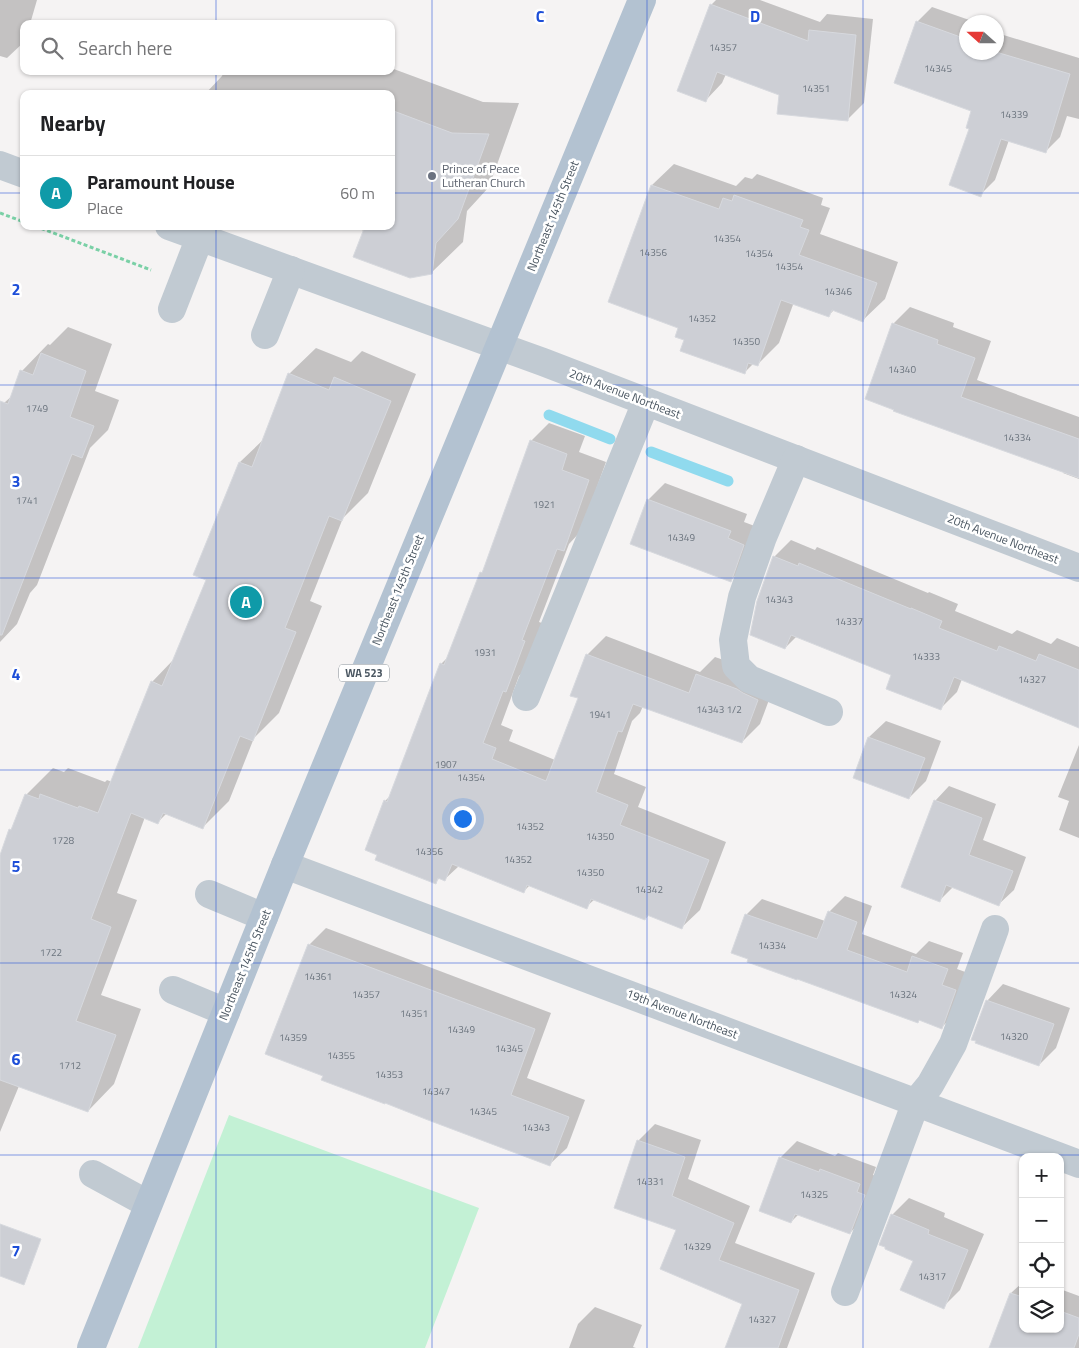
<!DOCTYPE html>
<html lang="en">
<head>
<meta charset="utf-8">
<style>
  :root { --surface:#fff; --page:#f2f2f2; --text:#202124; --muted:#757577; --line:#e0e0e0; --accent:#1a73e8 }
  body { margin:0; font-family:"Titillium Web",sans-serif; background:var(--page); color:var(--text) }
  .controls { position:absolute; right:15px; bottom:15px; display:grid; overflow:hidden; border-radius:10px; box-shadow:0 1px 4px #0004 }
  .controls button { width:45px; height:45px; display:grid; place-items:center; padding:0; border:0; border-bottom:1px solid var(--line); background:var(--surface); color:var(--text); font:25px sans-serif }
  .compass { position:absolute; left:959px; top:15px; width:45px; height:45px; border-radius:50%; background:var(--surface); box-shadow:0 1px 4px #0004; rotate:291deg }
  .you { position:absolute; left:462px; top:818px; width:18px; height:18px; margin:-12px; border:4px solid #fff; border-radius:50%; background:#1a73e8; box-shadow:0 0 0 8px #1a73e833 }
  .badge { display:grid; place-items:center; width:32px; height:32px; border-radius:50%; background:var(--accent); color:#fff; font-size:16px; font-weight:700 }
  .pin { position:absolute; translate:-50% -50%; border:2px solid #fff; box-shadow:0 1px 5px #0006 }
  .list { margin:0; padding:0; list-style:none }
  h2 { display:flex; justify-content:space-between; align-items:center; height:65px; margin:0; padding:0 20px; font-size:21px }
  h2 small { font-size:16px; font-weight:400; color:var(--muted) }
  .list li { display:grid; grid-template-columns:32px 1fr auto; gap:15px; align-items:center; box-sizing:border-box; height:75px; padding:0 20px; border-top:1px solid var(--line) }
  .list b { display:block; font-size:19px; white-space:nowrap }
  .list p { margin:0; font-size:16px; white-space:nowrap; color:var(--muted) }
  .list em { font-size:16px; font-style:normal; color:var(--muted) }
  .icon { flex:none; width:28px; height:28px; fill:none; stroke:currentColor; stroke-width:2; stroke-linecap:round; stroke-linejoin:round }
  .map { position:relative; flex:none; width:1079px; height:1348px; overflow:hidden }
  .search { position:absolute; background:var(--surface); box-shadow:0 1px 4px #0004; left:20px; top:20px; width:375px; height:55px; display:flex; align-items:center; gap:12px; box-sizing:border-box; padding:0 18px; border-radius:10px; color:var(--muted); font-size:19px }
  .panel { position:absolute; background:var(--surface); box-shadow:0 1px 4px #0004; left:20px; top:90px; width:375px; height:140px; border-radius:10px }
  .map>svg:first-child { display:block }
</style>
</head>
<body>
<div class="map">
<svg width="1079" height="1348" viewBox="0 0 1079 1348">
  <rect width="100%" height="100%" fill="#f5f3f3"/>
  <!-- green -->
  <path fill="#c3f1d5" d="M229,1115l250,93 -54,140h-287z"/>
  <!-- shadow -->
  <g fill="#0003">
    <path d="M0,0h37l-7,24h-6v18l-17,16 -7,-2z"/>
    <path d="M716,0h44l60,22 7,-8 46,5 -9,84 -17,17 -121,-46 -4,9 -16,17 5,-95z"/>
    <path d="M932,7l43,15h-9v30h30v-22l2,1 -1,2 82,25v61l-12,-3 -7,21 -14,14 -37,-11 -14,40 -15,15 -10,-67 3,-18 -78,-28 23,-61z"/>
    <path d="M391,68l92,34 36,1 -30,84 -22,24 -4,31 -32,31 -67,-42 -11,-5h38v-132h-186l17,-18 2,-5h167z"/>
    <path d="M674,164l62,22 9,-9 7,2 5,-5 66,24 -2,7 9,3 -10,26 78,28 -13,37 -22,21 -29,-10 -5,5 -35,-13 -15,41 -22,22 -4,-1 -8,8 -60,-33 -5,-11 -70,-27 42,-116z"/>
    <path d="M910,307l44,16 -1,4 38,14 -14,39 102,37v62l-16,-6 1,-1 -169,-62 -2,-86z"/>
    <path d="M68,327l44,17 -17,47 24,9 -11,30 -18,18 -53,137 -7,8 -13,31 -17,18v-226l4,-13 9,-8 9,-24 26,-27 2,1z"/>
    <path d="M316,348l35,14 11,-11 54,23 -48,119 -25,25 -33,83 12,5 -43,107 -25,25 -25,63 -26,26 -36,-14 -9,9 -13,-5 -28,76 20,7 -36,95 40,14 -27,75 -26,27 -69,-25 -19,46v-273l10,-29 5,-4 11,-31 27,-27 11,4 4,-4 37,14 2,-2 5,2 40,-100 23,-24 32,-79 33,-117 25,-24 24,-64z"/>
    <path d="M549,423l36,13 -6,16 27,10 -25,69 -12,13 -30,78 3,1 -19,49 -4,4 -18,49 12,5 -4,11 46,19 24,-62 8,-43 19,-19 94,36 15,-15 41,14 20,10 -16,43 -18,18 -99,-36 -3,7 -8,8 -18,53 32,13 -8,20 88,35 -26,68 -19,18 -32,-13 -4,4 -50,-20 -9,8 -56,-22 -6,6 -65,-25 -14,13 -5,-1 -5,4 -57,-28 7,-53 6,-6 50,-131 9,-9 31,-82 4,-4 46,-128z"/>
    <path d="M665,483l82,31 -3,8 16,6 -13,36 -17,17 -82,-81z"/>
    <path d="M791,540l24,10 2,-3 111,46 1,-1 29,12 -3,7 57,23 5,-4 34,14 6,-6 22,9v62l-117,-30 -5,13 -17,17 -48,-34 -95,-39 -12,12 -11,-91z"/>
    <path d="M886,721l55,20 -15,40 -17,17 -40,-61z"/>
    <path d="M1079,745v93l-20,-8 10,-29 -11,-4z"/>
    <path d="M949,786l47,18 -13,36 43,17 -12,33 -15,14 -46,-17 -13,13 -5,-99z"/>
    <path d="M845,896l27,10 -10,28 54,20 13,-13 34,12 -6,16 14,5 -13,37 -16,16 -22,-8 -2,3 -172,-107 16,-16 63,22 4,-9z"/>
    <path d="M326,928l225,85 -24,65 58,22 -18,48 -17,16 -226,-89 -15,-130z"/>
    <path d="M1003,984l67,24 -14,40 -17,17 -52,-64z"/>
    <path d="M655,1124l46,16 -13,39 62,27 -15,37 80,30 -28,75h-60l16,-45 -65,-74 -40,-88z"/>
    <path d="M797,1141l38,15 3,-3 38,14 -3,8 8,3 -15,38 -16,17 -51,-19 -8,8 -11,-64z"/>
    <path d="M909,1198l36,15 -1,4 40,17 -24,56 -17,17 -29,-47 -22,-45z"/>
    <path d="M1023,1282v47h37v-40l19,7v52h-78l-9,-3 19,-52z"/>
    <path d="M595,1307l47,18 -9,22 3,1h-67l9,-24z"/>
  </g>
  <g fill="none" stroke-linecap="round" stroke-linejoin="round">
    <!-- stream -->
    <g stroke="#90daee" stroke-width="11">
      <path d="M549,415l61,24"/>
      <path d="M651,452l77,29"/>
    </g>
  </g>
  <!-- building -->
  <g fill="#cdcfd5" stroke="#d7d9de">
    <path d="M710,4l98,37 1,-11 47,5 -8,86 -71,-7 2,-19 -62,-23 -11,30 -29,-11z"/>
    <path d="M916,21l50,18v13h30l74,22 -24,79 -45,-14 -20,58 -32,-12 20,-56 -3,-1 5,-17 -77,-28z"/>
    <path d="M391,110l61,23 37,1 -31,85 -22,24 -4,31 -22,4 -57,-21 12,-31h26z"/>
    <path d="M651,185l68,24 4,-11 9,3 2,-6 69,25 -3,7 9,3 -10,25 78,28 -14,39 -31,-12 -3,7 -48,-17 -23,66 -10,-3 -3,11 -65,-23 4,-11 -9,-3 3,-9 -70,-26z"/>
    <path d="M892,323l46,17 -1,4 38,14 -14,39 118,42v39l-186,-67 1,-1 -29,-11z"/>
    <path d="M41,353l45,18 -16,46 24,9 -12,32 -10,-4 -70,181h-2v-234l8,3 12,-34 13,5z"/>
    <path d="M288,373l41,17 5,-13 57,24 -49,120 -13,-5 -44,112 11,4 -43,109 -13,-5 -37,93 -40,-16 -5,11 -27,-11 -40,106 20,8 -35,94 40,14 -28,77 -88,-32v-225l9,-26 2,1 14,-36 14,5 1,-5 38,14 1,-2 19,7 53,-132 11,5 44,-106 -13,-5 46,-113 13,5z"/>
    <path d="M530,440l37,14 -5,16 27,10 -25,71 -7,-2 -35,91 3,1 -19,51 -3,-1 -20,52 13,5 -4,11 54,22 32,-83 -8,-2 16,-42 103,39 7,-19 41,15 6,4 15,7 -16,43 -109,-39 -11,28 -4,-1 -22,61 32,13 -8,20 89,35 -27,69 -35,-14 -2,5 -54,-21 -4,10 -60,-24 -3,8 -72,-29 -7,17 -7,-3 -2,6 -61,-24 2,-5 -12,-5 19,-50 3,2 53,-139 4,2 36,-93 2,1z"/>
    <path d="M647,499l84,32 -3,7 16,7 -13,37 -101,-38z"/>
    <path d="M773,556l25,10 1,-3 112,46v-1l31,13 -3,7 58,23 2,-5 37,15 3,-7 40,16v58l-125,-51 -13,33 -55,-21 5,-14 -100,-40 -6,14 -35,-14 7,-34z"/>
    <path d="M868,737l57,21 -16,41 -56,-21z"/>
    <path d="M934,800l48,18 -13,37 44,16 -14,35 -53,-21 -6,17 -39,-15z"/>
    <path d="M828,911l29,11 -10,28 60,22 5,-16 36,13 -6,16 14,5 -14,39 -23,-9 -1,3 -121,-44v1l-50,-18 1,-3 -17,-6 14,-39 72,25z"/>
    <path d="M308,944l227,85 -24,66 58,22 -19,49 -122,-46 -43,-17v1l-64,-24 2,-4 -58,-22z"/>
    <path d="M986,1000l68,24 -15,42 -64,-23 1,-2 -5,-1z"/>
    <path d="M637,1140l48,17 -13,39 62,27 -15,37 80,30 -21,58h-53l17,-44 -82,-35 16,-39 -62,-22z"/>
    <path d="M779,1157l40,15 1,-3 40,15 -3,8 8,3 -15,39 -55,-20 -4,9 -32,-12z"/>
    <path d="M891,1214l38,16 -1,4 40,16 -24,59 -44,-19 13,-29 -28,-12v-2l-6,-2z"/>
    <path d="M0,1224l41,15 -17,46 -24,-9z"/>
    <path d="M1010,1293l13,4v32h37v-18l19,7v16l-5,14h-85z"/>
  </g>
  <g fill="none" stroke-linecap="round" stroke-linejoin="round">
    <!-- path -->
    <g stroke="#7ad0a6" stroke-width="3" stroke-dasharray="4 2.5" stroke-linecap="butt">
      <path d="M0,213l24,9"/>
      <path d="M35,226l116,44"/>
    </g>
    <!-- minor -->
    <g stroke="#c1cad2" stroke-width="28">
      <path d="M0,165l24,9"/>
      <path d="M169,226l374,136 536,206"/>
      <path d="M172,309l28,-72"/>
      <path d="M265,335l26,-65"/>
      <path d="M796,459l-33,78 -21,60 -9,43 3,26 13,13 80,33"/>
      <path d="M526,697l120,-295"/>
      <path d="M285,865l794,299"/>
      <path d="M209,894l55,23"/>
      <path d="M173,990l53,22"/>
      <path d="M93,1174l55,30"/>
      <path d="M845,1292l71,-190 14,-17 23,-41 42,-115"/>
    </g>
    <!-- major -->
    <path stroke="#b3c2d1" stroke-width="28" d="M91,1348l194,-483 357,-865"/>
  </g>
  <!-- grid -->
  <path fill="none" stroke="#1d4ed8" stroke-width="1" stroke-opacity="0.55" d="M216,0v24M432,0v1348M647,0v1348M863,0v1348M216,71v23M0,193h24M391,193h688M216,226v1122M0,385h1079M0,578h1079M0,770h1079M0,963h1079M0,1155h1079"/>
  <!-- markers -->
  <circle fill="#6b7280" stroke="#fff" stroke-width="2" cx="432" cy="176" r="5"/>
  <g text-anchor="middle" stroke-width="5" stroke-linejoin="round" paint-order="stroke">
    <!-- number labels -->
    <g font-size="10" fill="#6b747e">
      <text x="723" y="51">14357</text>
      <text x="938" y="72">14345</text>
      <text x="816" y="92">14351</text>
      <text x="1014" y="118">14339</text>
      <text x="727" y="242">14354</text>
      <text x="653" y="256">14356</text>
      <text x="759" y="257">14354</text>
      <text x="789" y="270">14354</text>
      <text x="838" y="295">14346</text>
      <text x="702" y="322">14352</text>
      <text x="746" y="345">14350</text>
      <text x="902" y="373">14340</text>
      <text x="37" y="412">1749</text>
      <text x="1017" y="441">14334</text>
      <text x="27" y="504">1741</text>
      <text x="544" y="508">1921</text>
      <text x="681" y="541">14349</text>
      <text x="779" y="603">14343</text>
      <text x="849" y="625">14337</text>
      <text x="485" y="656">1931</text>
      <text x="926" y="660">14333</text>
      <text x="1032" y="683">14327</text>
      <text x="719" y="713">14343 1/2</text>
      <text x="600" y="718">1941</text>
      <text x="446" y="768">1907</text>
      <text x="471" y="781">14354</text>
      <text x="530" y="830">14352</text>
      <text x="600" y="840">14350</text>
      <text x="63" y="844">1728</text>
      <text x="429" y="855">14356</text>
      <text x="518" y="863">14352</text>
      <text x="590" y="876">14350</text>
      <text x="649" y="893">14342</text>
      <text x="772" y="949">14334</text>
      <text x="51" y="956">1722</text>
      <text x="318" y="980">14361</text>
      <text x="366" y="998">14357</text>
      <text x="903" y="998">14324</text>
      <text x="414" y="1017">14351</text>
      <text x="461" y="1033">14349</text>
      <text x="1014" y="1040">14320</text>
      <text x="293" y="1041">14359</text>
      <text x="509" y="1052">14345</text>
      <text x="341" y="1059">14355</text>
      <text x="70" y="1069">1712</text>
      <text x="389" y="1078">14353</text>
      <text x="436" y="1095">14347</text>
      <text x="483" y="1115">14345</text>
      <text x="536" y="1131">14343</text>
      <text x="650" y="1185">14331</text>
      <text x="814" y="1198">14325</text>
      <text x="697" y="1250">14329</text>
      <text x="932" y="1280">14317</text>
      <text x="762" y="1323">14327</text>
    </g>
    <!-- shield labels -->
    <rect fill="#fff" stroke="#808990" stroke-width="1" x="339" y="664.5" width="50" height="17" rx="4"/>
    <g font-size="11" font-weight="bold" fill="#4a5661">
      <text x="364" y="677">WA 523</text>
    </g>
    <!-- worship labels -->
    <g font-size="12" fill="#5b616d" stroke="#fff" text-anchor="start">
      <text x="442" y="173">Prince of Peace<tspan x="442" dy="14">Lutheran Church</tspan></text>
    </g>
    <!-- street labels -->
    <g font-size="12" fill="#4a5661" stroke="#fff">
      <text transform="translate(553 216) rotate(-68)" y="4">Northeast 145th Street</text>
      <text transform="translate(625 394) rotate(21)" y="4">20th Avenue Northeast</text>
      <text transform="translate(1003 539) rotate(21)" y="4">20th Avenue Northeast</text>
      <text transform="translate(398 590) rotate(-68)" y="4">Northeast 145th Street</text>
      <text transform="translate(245 965) rotate(-68)" y="4">Northeast 145th Street</text>
      <text transform="translate(682 1014) rotate(21)" y="4">19th Avenue Northeast</text>
    </g>
  </g>
  <g font-size="16" text-anchor="middle" font-weight="bold" fill="#1d4ed8" stroke="#fff" stroke-width="5" stroke-linejoin="round" paint-order="stroke">
    <text x="540" y="22">C</text>
    <text x="755" y="22">D</text>
    <text x="16" y="295">2</text>
    <text x="16" y="487">3</text>
    <text x="16" y="680">4</text>
    <text x="16" y="872">5</text>
    <text x="16" y="1065">6</text>
    <text x="16" y="1257">7</text>
  </g>
</svg>
<div class="controls">
<button>+</button>
<button>−</button>
<button><svg class="icon" aria-label="locate" viewBox="0 0 24 24"><circle cx="12" cy="12" r="6"/><path d="M12 2v4M12 18v4M2 12h4M18 12h4"/></svg></button>
<button><svg class="icon" aria-label="layers" viewBox="0 0 24 24"><path d="M12 4l9 5-9 5-9-5zM3 14l9 5 9-5"/></svg></button>
</div>
<svg class="compass" viewBox="-18 -18 36 36"><path d="M0-13l5 13h-10z" fill="#e53935"/><path d="M0 13l5-13h-10z" fill="#757577"/></svg>
<div class="you"></div>
<div class="pin badge" style="left:246px;top:602px;background:#0f9aa8">A</div>
<div class="search"><svg class="icon" aria-label="search" viewBox="0 0 24 24"><circle cx="10" cy="10" r="6"/><path d="M15 15l6 6"/></svg>Search here</div>
<section class="panel">
<h2>Nearby<small></small></h2>
<ul class="list">
<li><span class="badge" style="background:#0f9aa8">A</span><div><b>Paramount House</b><p>Place</p></div><em>60 m</em></li>
</ul>
</section>
</div>
</body>
</html>
